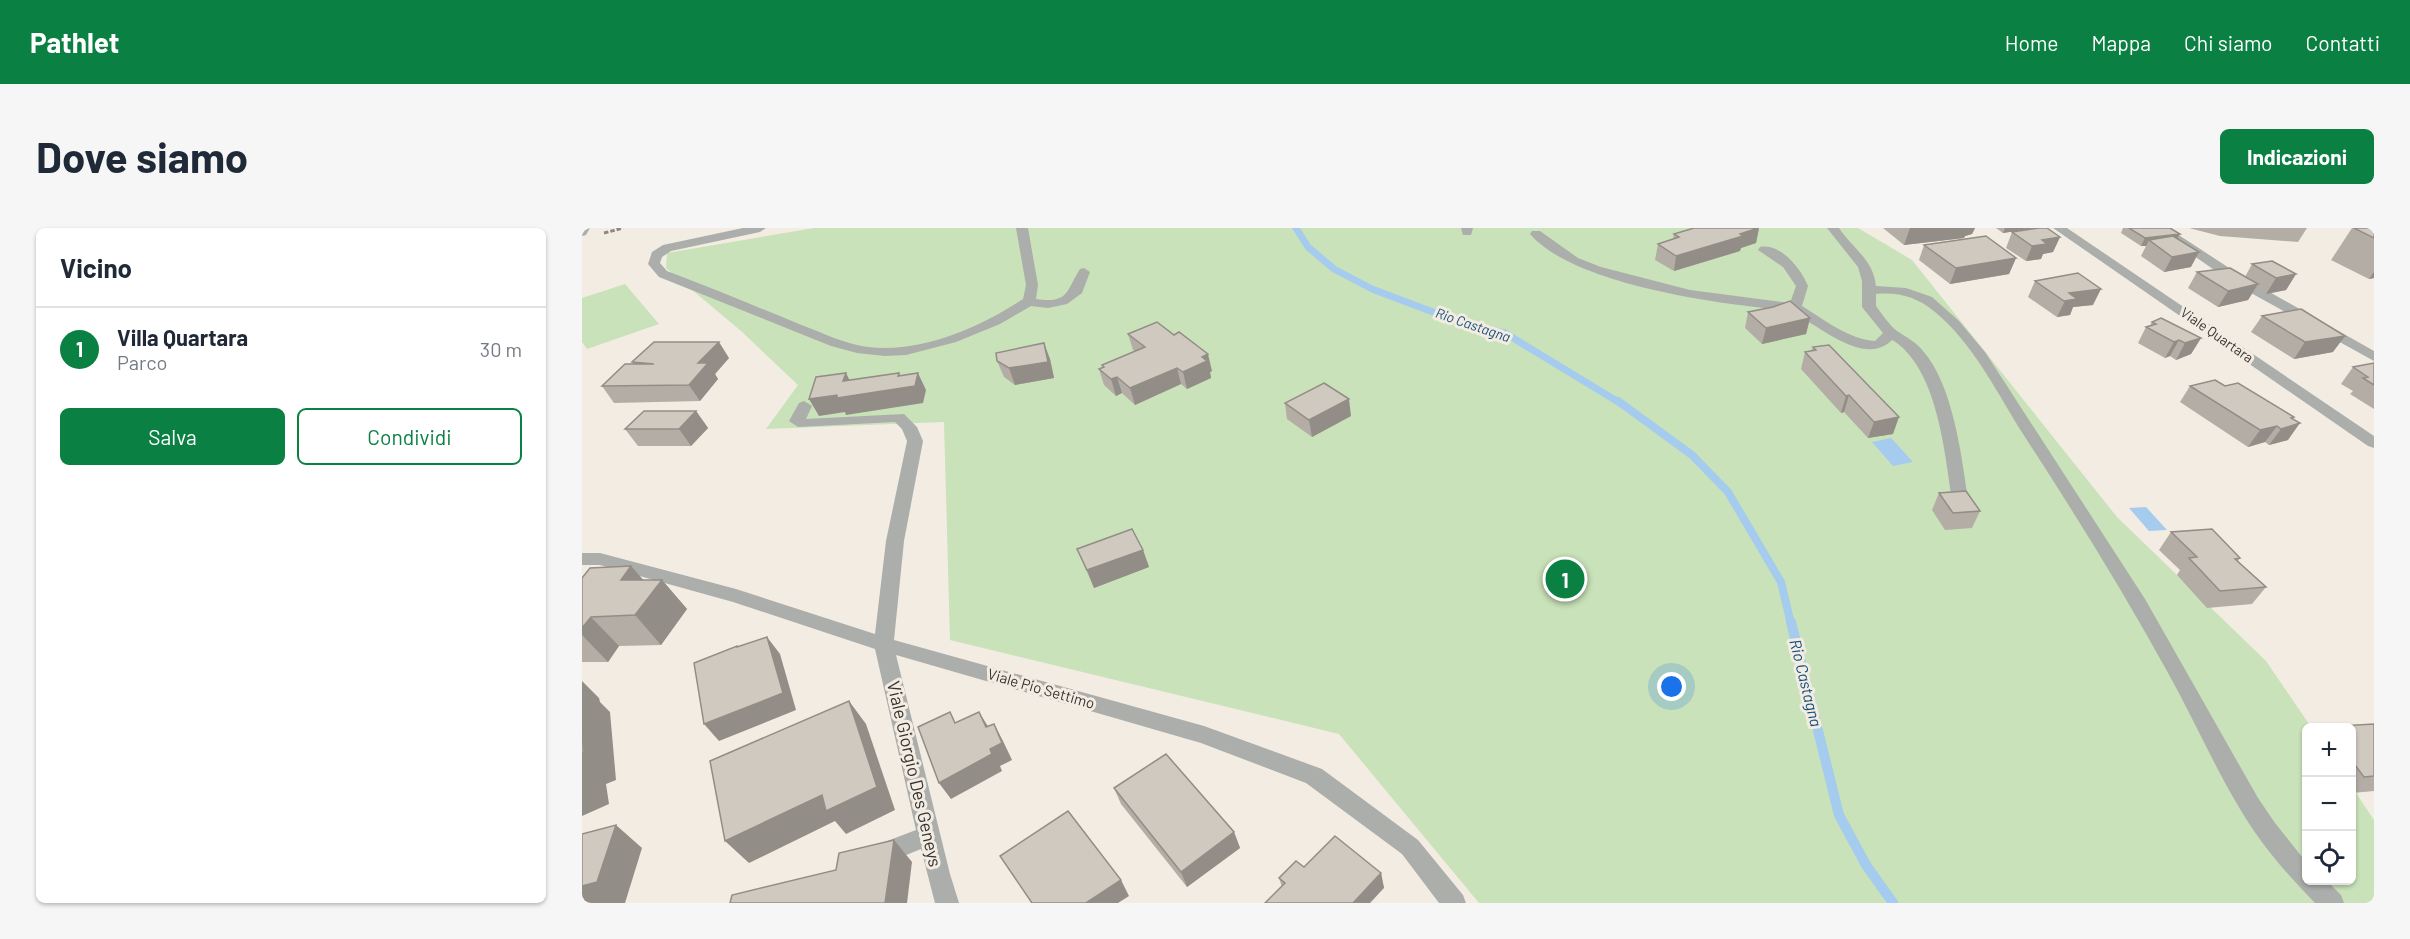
<!DOCTYPE html>
<html lang="it">
<head>
<meta charset="utf-8">
<style>
  :root { --surface:#fff; --page:#f6f6f7; --text:#1f2937; --muted:#747a83; --line:#e0e1e3; --accent:#0b8043 }
  body { margin:0; font-family:Barlow,sans-serif; background:var(--page); color:var(--text) }
  .controls { position:absolute; right:18px; bottom:18px; display:grid; overflow:hidden; border-radius:9px; box-shadow:0 2px 4px #0004 }
  .controls button { width:54px; height:54px; display:grid; place-items:center; padding:0; border:0; border-bottom:2px solid var(--line); background:var(--surface); color:var(--text); font:30px sans-serif }
  .you { position:absolute; left:1090px; top:459px; width:21px; height:21px; margin:-15px; border:4px solid #fff; border-radius:50%; background:#1a73e8; box-shadow:0 0 0 9px #1a73e833 }
  .badge { display:grid; place-items:center; width:39px; height:39px; border-radius:50%; background:var(--accent); color:#fff; font-size:20px; font-weight:700 }
  .pin { position:absolute; translate:-50% -50%; border:3px solid #fff; box-shadow:0 2px 6px #0006 }
  .list { margin:0; padding:0; list-style:none }
  h2 { display:flex; justify-content:space-between; align-items:center; height:78px; margin:0; padding:0 24px; font-size:26px }
  h2 small { font-size:20px; font-weight:400; color:var(--muted) }
  .list li { display:grid; grid-template-columns:39px 1fr auto; gap:18px; align-items:center; box-sizing:border-box; height:84px; padding:0 24px; border-top:2px solid var(--line) }
  .list b { display:block; font-size:22px; white-space:nowrap }
  .list p { margin:0; font-size:20px; white-space:nowrap; color:var(--muted) }
  .list em { font-size:20px; font-style:normal; color:var(--muted) }
  .actions { display:flex; gap:12px; padding:18px 24px }
  .actions a { flex:1; padding:14px 0; border:2px solid var(--accent); border-radius:9px; text-align:center; font-size:21px; color:var(--accent) }
  .actions .main { background:var(--accent); color:#fff }
  .icon { flex:none; width:33px; height:33px; fill:none; stroke:currentColor; stroke-width:2; stroke-linecap:round; stroke-linejoin:round }
  .map { position:relative; flex:none; width:1792px; height:675px; overflow:hidden; border-radius:9px }
  header { display:flex; align-items:center; gap:36px; box-sizing:border-box; height:84px; padding:0 30px; background:var(--accent); color:#fff }
  header strong { font-size:28px }
  nav { display:flex; gap:33px; margin-inline-start:auto; font-size:21px }
  .intro { display:flex; align-items:center; justify-content:space-between; box-sizing:border-box; height:144px; padding:0 36px }
  h1 { margin:0; font-size:42px }
  .button { padding:15px 27px; border-radius:9px; background:var(--accent); color:#fff; font-size:21px; font-weight:700 }
  main { display:flex; gap:36px; padding:0 36px }
  aside { flex:1; background:var(--surface); border-radius:9px; box-shadow:0 2px 4px #0004 }
  .map>svg:first-child { display:block }
</style>
</head>
<body>
<header>
<strong>Pathlet</strong>
<nav><a>Home</a><a>Mappa</a><a>Chi siamo</a><a>Contatti</a></nav>
</header>
<div class="intro"><h1>Dove siamo</h1><a class="button">Indicazioni</a></div>
<main>
<aside>
<h2>Vicino<small></small></h2>
<ul class="list">
<li><span class="badge">1</span><div><b>Villa Quartara</b><p>Parco</p></div><em>30 m</em></li>
</ul>
<div class="actions"><a class="main">Salva</a><a>Condividi</a></div>
</aside>
<div class="map">
<svg width="1792" height="675" viewBox="0 0 1792 675">
  <rect width="100%" height="100%" fill="#f3ece3"/>
  <!-- green -->
  <g fill="#c9e2b9">
    <path d="M232,0h1044l54,32 205,257 149,144 45,66 -5,1v152h46v-93l22,33v83h-895l-140,-169 -389,-94 -6,-218 -178,7 32,-44 -57,-54 -75,-63 1,-15z"/>
    <path d="M43,56l34,40 -72,25 -5,-7v-44z"/>
  </g>
  <!-- water -->
  <g fill="#a5cbef">
    <path d="M1309,210l22,24 -20,4 -21,-24z"/>
    <path d="M1564,279l21,23 -18,1 -20,-23z"/>
  </g>
  <g fill="none" stroke-linecap="round" stroke-linejoin="round">
    <!-- stream-far2 -->
    <path stroke="#a5cbef" stroke-width="7" d="M714,0l12,19 26,22 38,20 98,37 35,7 115,70"/>
    <!-- stream-far1 -->
    <path stroke="#a5cbef" stroke-width="8" d="M1036,173l74,54 36,37 53,90 10,42"/>
    <!-- stream -->
    <path stroke="#a5cbef" stroke-width="10" d="M1209,394l48,193 27,50 27,38"/>
    <!-- path -->
    <path stroke="#8d8881" stroke-width="3" stroke-dasharray="4.5 2" stroke-linecap="butt" d="M22,5l19,-5"/>
    <!-- minor -->
    <g fill="#abaeaa" fill-rule="evenodd">
      <path d="M0,0h8l-4,7 -4,1z"/>
      <path d="M161,0h23l-6,4 -89,19 -9,6 -2,6 7,8c45,17 88,35 132,53 22,8 45,20 69,23 54,6 111,-19 155,-48l3,-14 -10,-57h12l10,57 -2,14c33,5 30,-8 44,-30l4,-1 6,4 -8,21 -15,11 -19,4 -17,-2 -31,18 -44,18 -50,13 -21,1 -28,-3 -26,-7 -172,-69 -11,-13 4,-12 11,-7z"/>
      <path d="M879,0h12l-2,7h-8z"/>
      <path d="M1245,0h12c14,21 34,31 37,58l30,2 26,9 27,24 26,31 160,247 113,199 17,25 31,39v18h20l15,15 3,8h-29c-20,-21 -39,-41 -56,-65 -37,-52 -61,-112 -92,-167 -44,-80 -92,-157 -142,-234 -27,-42 -51,-93 -90,-125 -18,-15 -36,-20 -59,-18v12c6,8 13,19 21,25 9,6 19,11 26,20 29,33 38,100 44,142l-2,4h-12l-2,-4c-7,-47 -15,-124 -57,-152l-2,-1c-24,24 -61,-5 -85,-19 -6,-4 -12,-10 -19,-11 -66,-5 -214,-25 -258,-76l2,-3h8l38,27 23,9 89,23 100,13 6,-17 -13,-19 -25,-17 2,-3c21,-4 41,22 48,39l-6,20c23,14 46,33 73,35l8,-8 -21,-26v-26l-4,-14z"/>
      <path d="M1471,0h14l307,208v12l-6,-2z"/>
      <path d="M1572,0h14l75,49 131,74v10l-141,-78z"/>
      <path d="M222,173l8,5 -6,13 98,-5 13,13 6,14 -19,100 -10,99 310,86 118,43 96,71 45,55 3,8h-27l-37,-49 -96,-71 -105,-40 -305,-88 54,219 9,29h-24l-14,-54 -44,18 -8,-3 -4,-8 4,-8 47,-18 -41,-181 -142,-47 -133,-37h-18v-12h18l136,36 139,45 11,-93 21,-100 -5,-12 -7,-7 -97,5 -9,-6 10,-18z"/>
    </g>
  </g>
  <!-- wall -->
  <g fill="#b3ada5">
    <path d="M1177,0l-3,15 -15,5 -1,3 -66,20 -19,-11 3,-16 15,-5 1,-5z"/>
    <path d="M1301,0h92l-3,6 -7,2 -1,2 -60,7z"/>
    <path d="M1414,0h39l-32,5z"/>
    <path d="M1541,0h47l7,11 14,28 -27,5 -23,-16 5,-10h-5l-20,-13z"/>
    <path d="M1607,0h118l-9,14 -78,-6z"/>
    <path d="M1770,0h22v50l-5,1 -38,-19z"/>
    <path d="M1430,4l48,5 -7,15 -10,2 -2,5 -15,2 -20,-13z"/>
    <path d="M1342,17l92,13 -7,16 -59,10 -31,-24z"/>
    <path d="M1670,36l44,10 -10,16 -20,4 -10,-7 -8,13 -30,7 -30,-19 9,-16 48,5z"/>
    <path d="M1453,53l58,24 -20,2 -3,8 -13,2 -29,-20z"/>
    <path d="M1166,84l62,6 -4,16 -44,10 -17,-16z"/>
    <path d="M1680,88l71,36 -39,7 -43,-27z"/>
    <path d="M1570,94l49,16 -10,16 -15,6 -6,-4 -5,2 -27,-15 8,-16 4,-1z"/>
    <path d="M546,106l84,37 -2,1 1,6 -24,11 -6,-5 -46,21 -13,-12 -6,3 -12,-11 -5,-16 4,-2 -1,-2 33,-14 -2,-1z"/>
    <path d="M1231,119l80,87 -25,4 -24,-26 -3,1 -40,-44 4,-17 6,-1z"/>
    <path d="M147,130l-14,16 3,5 -18,22 -86,2 -12,-17 31,-22 -1,-2z"/>
    <path d="M468,131l4,19 -39,7 -11,-8 -7,-16z"/>
    <path d="M1792,135v46l-24,-15 3,-3 -12,-7 12,-17z"/>
    <path d="M1608,158h35l69,31 -1,2 -5,21 -19,5 -4,-3 -17,5 -68,-45z"/>
    <path d="M703,175l66,13 -39,21 -25,-18z"/>
    <path d="M114,183l12,17 -17,18h-53l-13,-17z"/>
    <path d="M1357,265l41,18 -8,17 -27,2 -13,-20z"/>
    <path d="M1589,304l69,26 -2,3 28,26 -14,17 -45,4 -30,-33 3,-5 -21,-20z"/>
    <path d="M495,321l66,1 6,17 -55,21z"/>
    <path d="M49,338l12,14h19l25,29 -26,36 -42,1 -11,16h-26v-84z"/>
    <path d="M1792,496v67l-22,2v-65z"/>
    <path d="M532,560l120,44 6,16 -53,39 -66,-83z"/>
    <path d="M722,639l77,6 3,15 -102,-1 -3,-9z"/>
  </g>
  <!-- shaded-wall -->
  <g fill="#928d86">
    <path d="M1177,0l-3,15 -15,5 -1,3 -66,20 2,-15z"/>
    <path d="M1328,0h65l-3,6 -7,2 -1,2 -60,7z"/>
    <path d="M1423,0h30l-32,5z"/>
    <path d="M1598,6l-5,8 -26,-2 -3,6h-5l4,-8z"/>
    <path d="M1478,9l-7,15 -10,2 -2,5 -15,2 6,-15 10,-6z"/>
    <path d="M1617,24l-8,15 -27,5 8,-15z"/>
    <path d="M1434,30l-7,16 -59,10 6,-16z"/>
    <path d="M1792,44v6l-5,1z"/>
    <path d="M1714,46l-10,16 -20,4 10,-16z"/>
    <path d="M1676,56l-10,16 -30,7 10,-16z"/>
    <path d="M1519,61l-8,16 -20,2 -3,8 -13,2 12,-24z"/>
    <path d="M1228,90l-4,16 -44,10 4,-16z"/>
    <path d="M1763,108l-12,16 -39,7 11,-17z"/>
    <path d="M1619,110l-10,16 -15,6 9,-17z"/>
    <path d="M1597,112l-9,16 -5,2 9,-16z"/>
    <path d="M137,114l10,16 -14,16 3,5 -18,22 -11,-16 9,-22z"/>
    <path d="M462,115l6,16 4,19 -39,7 -6,-17z"/>
    <path d="M626,126l4,17 -2,1 1,6 -24,11 -4,-17 19,-15z"/>
    <path d="M595,140l4,16 -46,21 -5,-17z"/>
    <path d="M264,145l8,16 44,-13 1,-3 7,15 12,-15 8,17 -3,13 -77,12 -1,-3 -26,4 -10,-17 28,-4z"/>
    <path d="M535,149l5,16 -6,3 -5,-17z"/>
    <path d="M1267,167l-5,17 -3,1 5,-17z"/>
    <path d="M767,171l2,17 -39,21 -3,-17z"/>
    <path d="M114,183l12,17 -17,18 -12,-17z"/>
    <path d="M1317,189l-6,17 -25,4 6,-16z"/>
    <path d="M1712,189l-7,10 13,-4 -12,17 -19,5 12,-16 10,-11z"/>
    <path d="M1695,198l-12,16 -17,5 12,-17z"/>
    <path d="M561,322l6,17 -55,21 -7,-18z"/>
    <path d="M49,338l22,25 9,-11 25,29 -26,36 -26,-30 -14,-35z"/>
    <path d="M9,389l28,29 -11,16 -26,-27v-7z"/>
    <path d="M185,409l13,17 16,56 -77,31 -15,-17z"/>
    <path d="M0,453l17,17 1,4 10,10 6,68 -10,4 3,20 -27,12z"/>
    <path d="M267,473l17,23 29,86 -49,24 -11,-13 -86,42 -24,-22z"/>
    <path d="M397,484l10,16 -3,-1z"/>
    <path d="M412,496l9,17 9,19 -12,6 2,5 -51,28 -12,-16z"/>
    <path d="M34,597l26,23 -17,55h-43v-17z"/>
    <path d="M652,604l6,16 -53,39 -6,-15z"/>
    <path d="M312,612l18,22 -5,41h-22z"/>
    <path d="M799,645l3,15 -14,15h-17z"/>
    <path d="M539,652l8,16 -11,7h-32z"/>
  </g>
  <!-- building -->
  <g fill="#d0c9c0" stroke="#928d86" stroke-width="1.5">
    <path d="M1112,0h64l-18,6 3,2 -67,20 -18,-12 21,-7 -5,-3z"/>
    <path d="M1457,0h8l13,9 -18,3 5,4 -15,2 -20,-14z"/>
    <path d="M1547,0h41l10,6 -35,4z"/>
    <path d="M1772,0h20v10z"/>
    <path d="M1404,8l30,22 -60,10 -32,-23z"/>
    <path d="M1591,8l26,16 -27,5 -23,-17z"/>
    <path d="M1690,33l24,13 -20,4 -24,-14z"/>
    <path d="M1648,40l28,16 -30,7 -31,-19z"/>
    <path d="M1496,45l23,16 -32,4 8,6 -13,2 -29,-20z"/>
    <path d="M1208,73l20,17 -44,10 -18,-16 25,-5z"/>
    <path d="M1719,81l44,27 -40,6 -43,-26z"/>
    <path d="M1579,90l40,20 -16,5 -6,-3 -5,2 -28,-15 10,-3 -4,-2z"/>
    <path d="M575,94l17,13 5,-3 29,22 -6,3 5,4 -24,11 -6,-4 -47,20 -13,-11 -6,2 -12,-10 5,-2 -2,-2 43,-18 -17,-13z"/>
    <path d="M72,114h65l-21,21h10l-19,22 -87,1 23,-22h29l-22,-2z"/>
    <path d="M462,115l4,19 -39,6 -12,-7 -1,-8z"/>
    <path d="M1247,117l70,72 -25,5 -25,-27 -3,1 -41,-44 11,-2 -3,-3z"/>
    <path d="M1792,135v22l-11,-7 5,-1 -15,-10z"/>
    <path d="M264,145l-3,8 56,-8 -1,3 20,-3 -3,13 -78,12v-3l-28,4 7,-22z"/>
    <path d="M1633,152l10,6 13,-3 56,34 -3,1 9,5 -19,6 -4,-3 -17,4 -70,-44z"/>
    <path d="M742,155l25,16 -40,21 -24,-17z"/>
    <path d="M62,183h52l-17,18h-54z"/>
    <path d="M1384,263l14,20 -27,2 -14,-20z"/>
    <path d="M550,301l11,21 -56,20 -10,-21z"/>
    <path d="M1630,301l28,29 -5,1 31,28 -46,4 -31,-33 8,-1 -26,-25z"/>
    <path d="M49,338l-10,14h41l-27,35 -44,2 -9,11v-50l8,-10z"/>
    <path d="M185,409l16,56 -79,31 -10,-61 43,-17v1z"/>
    <path d="M267,473l28,86 -51,24 -4,-16 -97,46 -15,-80z"/>
    <path d="M368,484l5,11 24,-11 7,15 8,-3 8,19 -12,6 2,5 -53,29 -21,-56z"/>
    <path d="M0,489l2,35 -2,1z"/>
    <path d="M1792,496v52l-10,1 -12,-16v-33l-29,-1z"/>
    <path d="M584,526l68,78 -53,40 -67,-84z"/>
    <path d="M486,583l53,69 -35,23h-54l-32,-47z"/>
    <path d="M34,597l-19,57 -15,4v-52z"/>
    <path d="M753,608l46,37 -28,30h-88l20,-20 -6,-5 17,-17 8,6z"/>
    <path d="M312,612l-9,63h-155l2,-8 104,-25 3,-17z"/>
  </g>
  <g text-anchor="middle" stroke-width="6" stroke-linejoin="round" paint-order="stroke">
    <!-- far-water labels -->
    <g font-size="14" font-style="italic" fill="#144e7b" stroke="#f3ece3">
      <text transform="translate(891 97) rotate(19)" y="5">Rio Castagna</text>
    </g>
    <!-- far-street labels -->
    <g font-size="14" fill="#35322e" stroke="#f3ece3">
      <text transform="translate(1635 107) rotate(35)" y="5">Viale Quartara</text>
    </g>
    <!-- street labels -->
    <g font-size="15" fill="#35322e" stroke="#f3ece3">
      <text transform="translate(459 461) rotate(16)" y="5">Viale Pio Settimo</text>
    </g>
    <!-- water labels -->
    <g font-size="16" font-style="italic" fill="#144e7b" stroke="#f3ece3">
      <text transform="translate(1224 455) rotate(76)" y="6">Rio Castagna</text>
    </g>
    <!-- near-street labels -->
    <g font-size="18" fill="#35322e" stroke="#f3ece3">
      <text transform="translate(332 546) rotate(77)" y="6">Viale Giorgio Des Geneys</text>
    </g>
  </g>
</svg>
<div class="controls">
<button>+</button>
<button>−</button>
<button><svg class="icon" aria-label="locate" viewBox="0 0 24 24"><circle cx="12" cy="12" r="6"/><path d="M12 2v4M12 18v4M2 12h4M18 12h4"/></svg></button>
</div>
<div class="you"></div>
<div class="pin badge" style="left:983px;top:351px">1</div>
</div>
</main>
</body>
</html>
